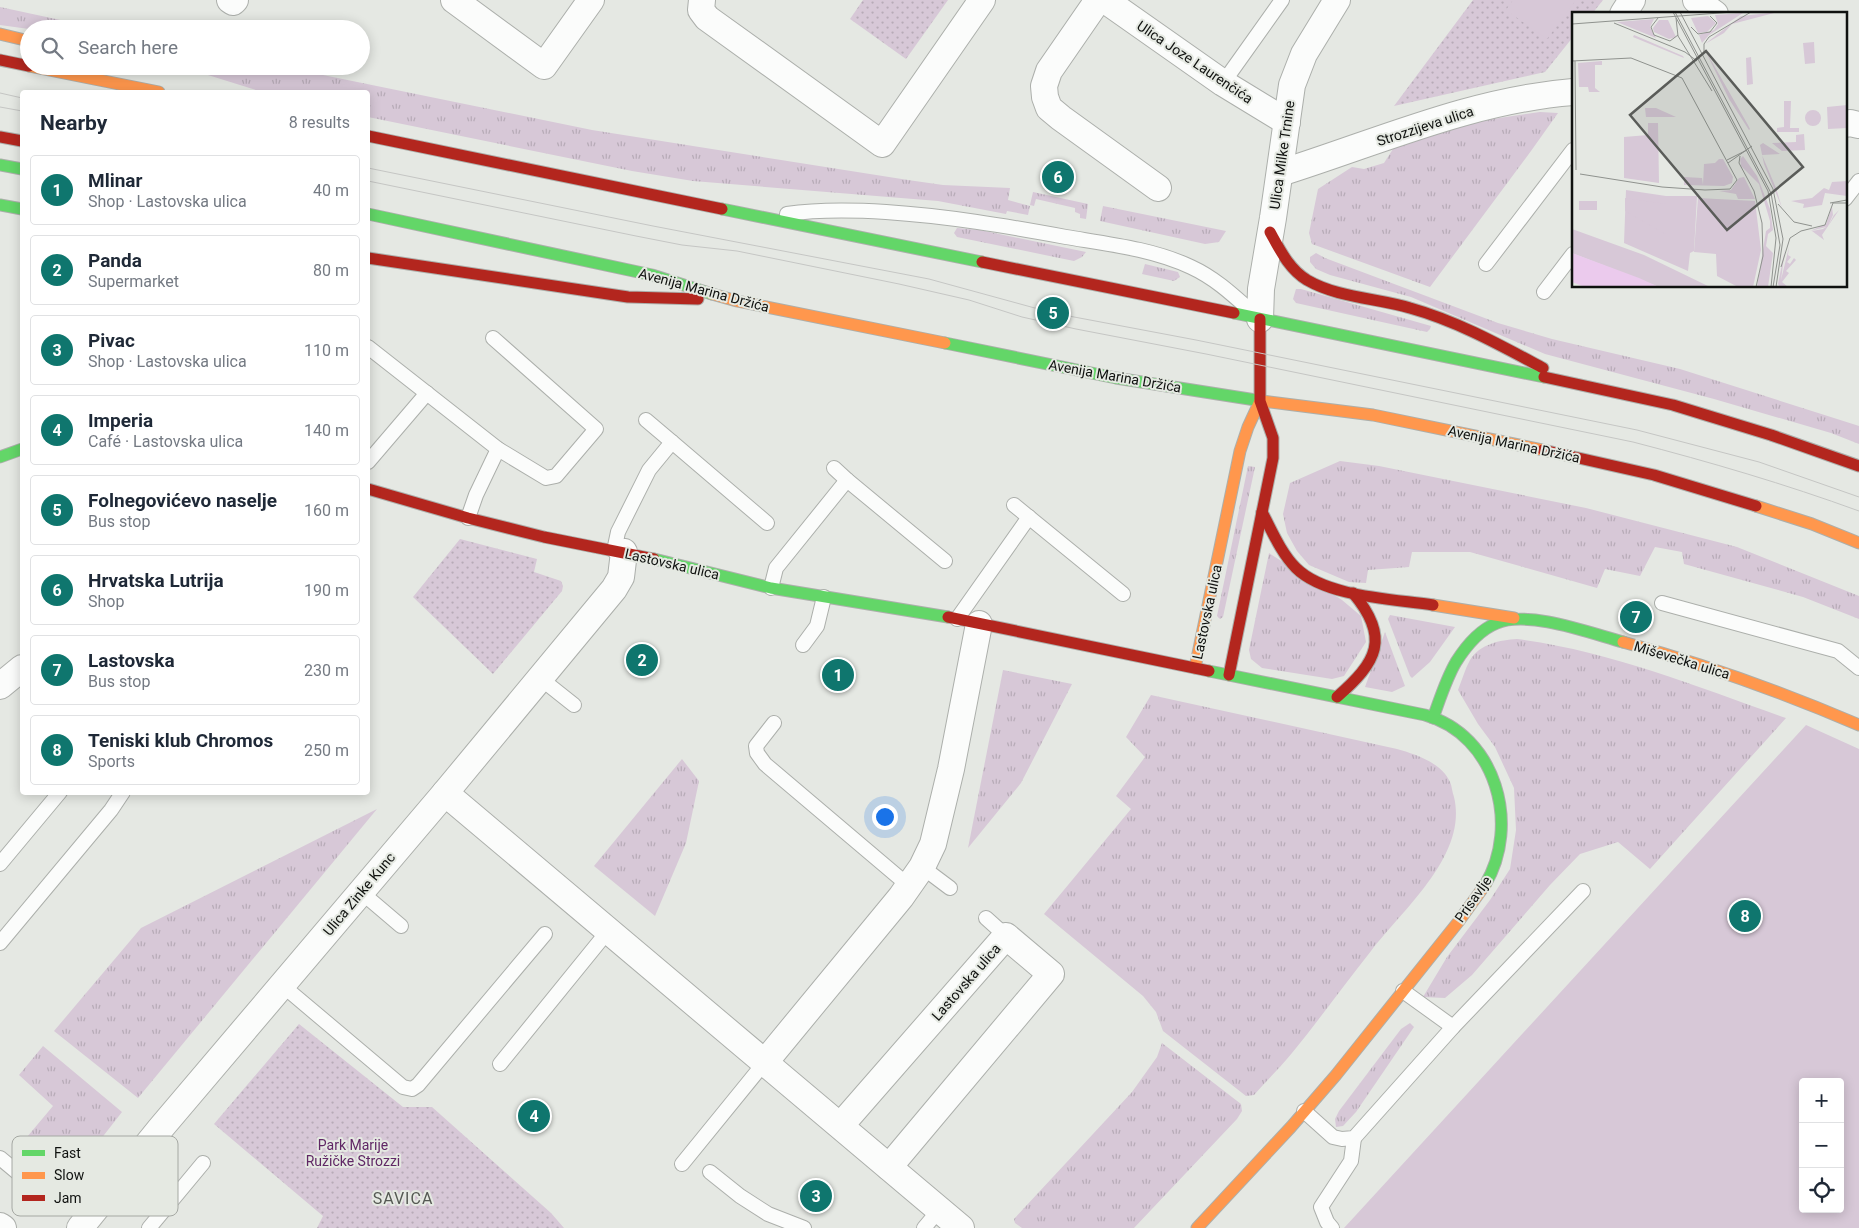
<!DOCTYPE html>
<html lang="en">
<head>
<meta charset="utf-8">
<style>
  :root { --surface:#fff; --page:#f2f2f3; --text:#1f2937; --muted:#747a83; --line:#e0e1e3; --accent:#0f766e }
  body { margin:0; font-family:Roboto,sans-serif; background:var(--page); color:var(--text) }
  .controls { position:absolute; right:15px; bottom:15px; display:grid; overflow:hidden; border-radius:5px; box-shadow:0 2px 12px #0003 }
  .controls button { width:45px; height:45px; display:grid; place-items:center; padding:0; border:0; border-bottom:1px solid var(--line); background:var(--surface); color:var(--text); font:25px sans-serif }
  .you { position:absolute; left:884px; top:816px; width:18px; height:18px; margin:-12px; border:4px solid #fff; border-radius:50%; background:#1a73e8; box-shadow:0 0 0 8px #1a73e833 }
  .badge { display:grid; place-items:center; width:32px; height:32px; border-radius:50%; background:var(--accent); color:#fff; font-size:16px; font-weight:700 }
  .pin { position:absolute; translate:-50% -50%; border:2px solid #fff; box-shadow:0 1px 5px #0006 }
  .list { margin:0; padding:0; list-style:none }
  h2 { display:flex; justify-content:space-between; align-items:center; height:65px; margin:0; padding:0 20px; font-size:21px }
  h2 small { font-size:16px; font-weight:400; color:var(--muted) }
  .list li { display:grid; grid-template-columns:32px 1fr auto; gap:15px; align-items:center; box-sizing:border-box; height:70px; margin:0 10px 10px; padding:0 10px; border:1px solid var(--line); border-radius:5px }
  .list b { display:block; font-size:19px; white-space:nowrap }
  .list p { margin:0; font-size:16px; white-space:nowrap; color:var(--muted) }
  .list em { font-size:16px; font-style:normal; color:var(--muted) }
  .icon { flex:none; width:28px; height:28px; fill:none; stroke:currentColor; stroke-width:2; stroke-linecap:round; stroke-linejoin:round }
  .map { position:relative; flex:none; width:1859px; height:1228px; overflow:hidden }
  .search { position:absolute; background:var(--surface); box-shadow:0 2px 12px #0003; left:20px; top:20px; width:350px; height:55px; display:flex; align-items:center; gap:12px; box-sizing:border-box; padding:0 18px; border-radius:28px; color:var(--muted); font-size:19px }
  .panel { position:absolute; background:var(--surface); box-shadow:0 2px 12px #0003; left:20px; top:90px; width:350px; height:705px; border-radius:5px }
  .map>svg:first-child { display:block }
</style>
</head>
<body>
<div class="map">
<svg width="1859" height="1228" viewBox="0 0 1859 1228">
  <defs>
    <pattern id="grass-tufts" width="24" height="20" patternUnits="userSpaceOnUse" patternTransform="scale(1.25)"><rect width="24" height="20" fill="#d7c8d7"/><path d="M3 7l-1-3M5 7V3M7 7l1-3M15 17l-1-3M17 17v-4M19 17l1-3" fill="none" stroke="#b7abb7"/></pattern>
    <pattern id="park-dots" width="8" height="8" patternUnits="userSpaceOnUse" patternTransform="scale(1.25)"><rect width="8" height="8" fill="#d7c8d7"/><path d="M2 2h.1M6 6h.1" fill="none" stroke="#b7abb7" stroke-width="1.8" stroke-linecap="round"/></pattern>
  </defs>
  <rect width="100%" height="100%" fill="#e5e8e3"/>
  <!-- grass -->
  <g fill="url(#grass-tufts)">
    <path d="M0,7l102,22h-73l-29,-4z"/>
    <path d="M174,66h105l313,64 316,50 35,5 67,3 -2,12 22,6 -2,9 -21,-4 -1,3 -68,-13 -245,-20 -61,-10 -264,-54v-25h-106l-67,-21z"/>
    <path d="M1540,112l18,1 -27,38 -101,136 -118,-43 -3,-11 9,-44 34,-22 12,2 20,-6 9,-14 42,-16 51,-13z"/>
    <path d="M1033,192l55,12 -2,15 -6,-1v-4l-5,-2v-4l-39,-9 -2,7 -4,-1z"/>
    <path d="M1103,206l123,25 -7,11 -14,2 -105,-23z"/>
    <path d="M957,228l23,2 106,22 -4,5 -8,4 -117,-24 -3,-4z"/>
    <path d="M1316,253l9,5 173,65 54,16 128,30 176,56 3,1v18l-28,-11 -117,-34 -169,-45 -134,-57 -81,-22 -14,-6 -6,-7v-5z"/>
    <path d="M1145,264l33,8 2,5 -6,4 -32,-7z"/>
    <path d="M1296,289h5l130,37 -1,3 -3,3 -131,-29 -3,-4z"/>
    <path d="M1340,461l39,5 207,42 151,39 122,49v23l-56,-22 -119,-33 -2,-12 -27,-5 -15,29 -35,-7 -8,19 -127,-36h-58l-3,15 -41,3 -2,13 -17,-1 -40,-17 -12,-14 -10,-18 -4,-19 7,-31z"/>
    <path d="M1248,466l7,1 -32,150 -3,2 -3,-3z"/>
    <path d="M1269,553l73,47 19,16 5,26 -22,34 -12,3 -70,-11 -11,-9 -2,-9z"/>
    <path d="M1390,615l65,12 -25,35 -18,16 -2,-2 -22,-57z"/>
    <path d="M1385,632l20,54 -13,6 -27,-5z"/>
    <path d="M1517,639c93,12 181,48 269,79l-136,151 -32,-27 -38,12 -30,31 -78,90 -27,23 -22,-1 24,-40 43,-57 20,-31 6,-39 -2,-42 -19,-41 -17,-23 -20,-34c4,-10 7,-21 12,-30 10,-16 30,-20 47,-21z"/>
    <path d="M1003,670l69,14 -51,99 -53,65z"/>
    <path d="M1151,695l246,54c18,5 45,14 53,33 2,4 2,10 4,15 14,58 -51,112 -83,154 -27,34 -52,69 -79,102 -12,15 -26,28 -38,42l-8,1 -83,-65 -7,-19 -13,-16 -99,-82 87,-105 -15,-13 29,-39 -19,-20z"/>
    <path d="M682,759l17,22 -13,62 -31,73 -61,-50z"/>
    <path d="M377,809l-239,289 -84,-67 87,-103z"/>
    <path d="M1410,1023l4,4 -58,85 -13,14 -7,1 -1,-8 4,-8 62,-82z"/>
    <path d="M1162,1043l79,61 1,7 -5,8 -103,109h-112l-7,-5 -1,-4 118,-127 25,-35z"/>
    <path d="M43,1046l79,66 -50,64 -45,-39 26,-31 -34,-31z"/>
  </g>
  <!-- park -->
  <g fill="url(#park-dots)">
    <path d="M863,0h85l-42,59 -56,-40z"/>
    <path d="M1473,0h130l-11,14h-19v23l-28,35 -151,34z"/>
    <path d="M460,539l77,20 -3,13 27,9 2,5 -1,5 -69,83 -80,-77z"/>
    <path d="M299,1024l104,83h29l119,106 13,15h-247l6,-12 -109,-92z"/>
  </g>
  <!-- garden -->
  <g fill="#d7c8d7" fill-rule="evenodd">
    <path d="M1513,0h63l-29,39 -41,-29z"/>
    <path d="M1806,725l53,24v479h-515zM1803,1082h37v127h-37z"/>
  </g>
  <g fill="none" stroke-linecap="round" stroke-linejoin="round">
    <!-- lane casing -->
    <g stroke="#acafab" stroke-width="16">
      <g id="lane">
        <path d="M1223,83l59,-83"/>
        <path d="M1845,199l14,-18"/>
        <path d="M787,214c33,-5 66,-4 99,-2 61,4 120,14 180,25 42,7 87,12 125,30 24,11 42,28 61,45"/>
        <path d="M1486,264l87,-114"/>
        <path d="M1544,292l29,-38"/>
        <path d="M368,347l130,102 48,29 10,-2 40,-47 -103,-91"/>
        <path d="M646,420l26,22"/>
        <path d="M368,462l59,-69"/>
        <path d="M834,468l13,12"/>
        <path d="M1014,505l109,89"/>
        <path d="M468,518l8,-23 22,-46"/>
        <path d="M614,551l4,-19 31,-62 23,-28 95,81"/>
        <path d="M771,588l5,-20 71,-88 98,81"/>
        <path d="M1662,603l176,48 21,17"/>
        <path d="M957,619l72,-102"/>
        <path d="M803,645l14,-19 7,-29"/>
        <path d="M540,678l34,27"/>
        <path d="M774,723l-18,23 1,7 8,11 144,122"/>
        <path d="M0,864l60,-72"/>
        <path d="M922,867l28,21"/>
        <path d="M361,892l40,34"/>
        <path d="M986,918l20,18"/>
        <path d="M0,943l111,-133 12,-18"/>
        <path d="M282,985l121,102 9,2 6,-4 127,-151"/>
        <path d="M1403,991l50,36"/>
        <path d="M500,1064l108,-133"/>
        <path d="M1304,1111l29,26 9,2 12,-1 99,-111 130,-136"/>
        <path d="M0,1158l47,39"/>
        <path d="M682,1164l83,-102"/>
        <path d="M710,1172l30,24 28,18 36,14"/>
        <path d="M149,1228l54,-65"/>
        <path d="M924,1228l15,-18"/>
        <path d="M1332,1228l-5,-6 -6,-15 30,-46 3,-23"/>
      </g>
    </g>
    <!-- street casing -->
    <g stroke="#acafab" stroke-width="28">
      <g id="street">
        <path d="M230,0l3,2 2,-2"/>
        <path d="M454,0l90,66 47,-66"/>
        <path d="M702,0l-1,10 6,8 175,126 100,-144"/>
        <path d="M1098,0l-49,71 -5,15 1,11 4,11 12,10 97,70"/>
        <path d="M1105,0l118,83 64,39"/>
        <path d="M1696,0l19,14"/>
        <path d="M1623,14l9,-14"/>
        <path d="M1845,124l5,-1 9,2"/>
        <path d="M1280,173c96,-30 191,-73 293,-81"/>
        <path d="M1260,319l1,-30 12,-71 19,-133 12,-31 33,-54"/>
        <path d="M0,686l22,-18"/>
        <path d="M445,793l516,435"/>
        <path d="M765,1062l136,-165 21,-30 11,-23 18,-75 28,-145"/>
        <path d="M841,1125l165,-189 45,38 -162,193"/>
        <path d="M0,1226l3,2"/>
        <path d="M80,1228l80,-99 285,-336 169,-204 7,-12 3,-25"/>
      </g>
    </g>
    <!-- fast casing -->
    <g stroke="#acafab" stroke-width="13">
      <g id="fast">
        <path d="M0,165l22,4"/>
        <path d="M0,205l22,4"/>
        <path d="M722,209l260,53"/>
        <path d="M368,214l284,61 60,19"/>
        <path d="M1234,313l310,64"/>
        <path d="M945,343l171,35 146,23"/>
        <path d="M0,457l22,-8"/>
        <path d="M654,559l117,29 177,29"/>
        <path d="M1209,671l216,44c71,20 96,110 60,170"/>
        <path d="M1433,718c7,-19 13,-39 23,-56 10,-16 23,-32 41,-39 32,-13 93,10 126,19"/>
      </g>
    </g>
    <!-- slow casing -->
    <g stroke="#acafab" stroke-width="13">
      <g id="slow">
        <path d="M0,34l29,7"/>
        <path d="M29,66l130,26"/>
        <path d="M712,294l25,7 208,42"/>
        <path d="M1262,401l111,14 170,35"/>
        <path d="M1756,506l56,18 47,19"/>
        <path d="M1433,605l81,13"/>
        <path d="M1623,642c81,22 159,50 236,83"/>
        <path d="M1195,668l45,-217 8,-24 12,-26"/>
        <path d="M1197,1228l94,-101 45,-52 123,-154 26,-36"/>
      </g>
    </g>
    <!-- jam casing -->
    <g stroke="#acafab" stroke-width="13">
      <g id="jam">
        <path d="M0,60l29,6"/>
        <path d="M368,136l354,73"/>
        <path d="M0,137l22,4"/>
        <path d="M1270,232c10,18 19,37 37,48 31,18 70,18 103,28 47,13 90,37 133,60"/>
        <path d="M368,258l260,39 70,2"/>
        <path d="M982,262l252,51"/>
        <path d="M1544,377l129,28 98,30 88,31"/>
        <path d="M1543,450l111,25 102,31"/>
        <path d="M368,489l100,29 76,19 110,22"/>
        <path d="M1262,512c10,19 19,41 34,56 29,29 98,31 137,37"/>
        <path d="M948,617l261,54"/>
        <path d="M1229,675l44,-217v-20l-13,-37v-82"/>
        <path d="M1337,697c40,-35 54,-59 16,-104"/>
      </g>
    </g>
    <!-- lane -->
    <use href="#lane" stroke="#fbfcfb" stroke-width="14"/>
    <!-- street -->
    <use href="#street" stroke="#fbfcfb" stroke-width="26"/>
    <!-- fast -->
    <use href="#fast" stroke="#63d668" stroke-width="11"/>
    <!-- slow -->
    <use href="#slow" stroke="#ff974d" stroke-width="11"/>
    <!-- jam -->
    <use href="#jam" stroke="#b3261e" stroke-width="11"/>
    <!-- tram -->
    <g stroke="#c5c6c4" stroke-width="1">
      <path d="M0,93l22,5"/>
      <path d="M0,107l22,4"/>
      <path d="M368,168l285,58 276,53 124,34 143,27 441,90 122,32 100,35"/>
      <path d="M368,181l268,55 46,9 55,6 162,33 70,16 53,17 54,12 130,25 427,88c77,20 152,42 226,69"/>
    </g>
  </g>
  <g text-anchor="middle" stroke-width="4" stroke-linejoin="round" paint-order="stroke">
    <!-- street labels -->
    <g font-size="14" fill="#0f110f" stroke="#e5e9e2">
      <text transform="translate(1195 62) rotate(34)" y="5">Ulica Joze Laurenčića</text>
      <text transform="translate(1425 126) rotate(-18)" y="5">Strozzijeva ulica</text>
      <text transform="translate(1282 155) rotate(-82)" y="5">Ulica Milke Trnine</text>
      <text transform="translate(704 290) rotate(15)" y="5">Avenija Marina Držića</text>
      <text transform="translate(1115 376) rotate(10)" y="5">Avenija Marina Držića</text>
      <text transform="translate(1514 444) rotate(12)" y="5">Avenija Marina Držića</text>
      <text transform="translate(672 564) rotate(13)" y="5">Lastovska ulica</text>
      <text transform="translate(1207 612) rotate(-78)" y="5">Lastovska ulica</text>
      <text transform="translate(1682 660) rotate(17)" y="5">Miševečka ulica</text>
      <text transform="translate(359 894) rotate(-50)" y="5">Ulica Zinke Kunc</text>
      <text transform="translate(1473 899) rotate(-55)" y="5">Prisavlje</text>
      <text transform="translate(966 982) rotate(-49)" y="5">Lastovska ulica</text>
    </g>
    <!-- park labels -->
    <g font-size="14" fill="#602765" stroke="#e5e9e2">
      <text x="353" y="1150">Park Marije<tspan x="353" dy="16">Ružičke Strozzi</tspan></text>
    </g>
    <!-- quarter labels -->
    <g font-size="16" letter-spacing="1" fill="#555953" stroke="#e5e9e2">
      <text x="403" y="1204">SAVICA</text>
    </g>
  </g>
  <!-- overview -->
  <g transform="translate(1572 12)">
    <rect width="275" height="275" fill="#e5e8e3"/>
    <path d="M206,0l-46,12 -8,9 -19,11 36,-28zM171,1l-34,22 -7,8 -3,-8 15,-5 4,-6 -3,-9zM136,4l8,7 -9,9 -9,1 -7,-15zM82,7l-4,8 6,11 -39,-16zM87,8h9l8,17 -7,2 -15,-7 -1,-4zM62,23l49,21 1,2 -51,-21zM132,36l44,77 2,4 -1,1 -20,-31zM179,45l2,27 -6,1 -1,-27zM212,89h7l-1,27h9v4h-22v-4l7,-1zM73,96h11l20,9h-30zM191,131l17,11 -18,1 14,33 6,20 -18,-44 -4,-19zM171,144l14,20 13,33 3,21 -5,4 -2,12 7,7 -5,34h-11l9,-56 4,-3v-7l-11,-37 -18,-18 -1,-7zM147,147h4l10,18 -1,6 -8,3 -40,-1v-8l18,1 1,7 1,-21 11,-1zM172,165l11,22h-17l-2,-5 -17,-3 12,-1 8,-12zM275,169v15l-22,-3 -3,12 -19,3 1,-4 -13,-3 21,-3 12,-10 5,2 3,-8zM7,189h18v9h-18zM260,195l1,8 -5,11 6,-11 5,-5 -17,25 2,5 -12,-9 11,-2 3,-2 -16,4 16,-7zM0,217l72,26 66,32h-51l-87,-34zM217,235l-1,8 3,2 -4,5 3,2 4,-6 2,2 -10,11 3,2 -7,9 6,5h-8l-2,-3 7,-35 -4,31z" fill="#d7c8d7"/>
    <path d="M30,49v4h-7v23l5,4h-11l-1,-5h-9l-1,-24zM275,93v23l-19,1 -1,-22zM233 106a8 8 0 1 1 16 0a8 8 0 1 1-16 0ZM76,111h10l1,60 -35,-5v-41l24,-2zM232,122l1,16 -23,1 -10,-8 24,-1v-7zM54,178l40,6h31l-3,55 -4,2 -2,18 -64,-28z" fill="#d7c8d7"/>
    <path d="M242,30l1,21 -10,1 -2,-21zM53,186l42,6v31l-42,-24zM126,186l57,3 6,49 -8,37h-15l-21,-11 -1,-22 -22,-2z" fill="#d7c8d7"/>
    <path d="M0,241l67,25 20,9h-74l-13,-5z" fill="#ebcaed"/>
    <path fill="none" stroke="#8f928e" stroke-width="1" d="M101,0l95,179 8,47 -5,49M103,0l96,181 9,52 -7,42M108,0l93,177 10,50 -7,48M86,6l-7,9 3,8 16,6 8,-6M104,6l2,18 34,55M42,11l71,29 12,9M0,12l161,-12M119,15l7,7 12,-2 7,-9 -7,-7M132,41v-9l5,-7 42,-25M0,49l59,-3 51,20 55,102 -7,9 -25,1 -43,-3 -82,-13M3,49l1,109M168,144l-1,7 15,28 8,32 1,33 -7,31M155,148l20,-10M156,151l24,-17M258,191l17,-3M206,192l16,18 18,4M209,255l9,-29 11,-7 24,-6 8,-22h14"/>
    <path fill="#5a5c59" fill-opacity="0.15" stroke="#5a5c59" stroke-width="2.5" d="M134,39l97,116 -76,63 -97,-115z"/>
    <rect width="275" height="275" fill="none" stroke="#0f110f" stroke-width="2.5"/>
  </g>
  <!-- legend -->
  <rect x="12" y="1136" width="166" height="80" rx="8" fill="#e5e9e2" stroke="#a5a8a3" stroke-width="1"/>
  <rect x="22" y="1150" width="23" height="6" fill="#63d668"/>
  <rect x="22" y="1172" width="23" height="7" fill="#ff974d"/>
  <rect x="22" y="1195" width="23" height="6" fill="#b3261e"/>
  <g font-size="14" fill="#0f110f">
    <text x="54" y="1158">Fast</text>
    <text x="54" y="1180">Slow</text>
    <text x="54" y="1203">Jam</text>
  </g>
</svg>
<div class="controls">
<button>+</button>
<button>−</button>
<button><svg class="icon" aria-label="locate" viewBox="0 0 24 24"><circle cx="12" cy="12" r="6"/><path d="M12 2v4M12 18v4M2 12h4M18 12h4"/></svg></button>
</div>
<div class="you"></div>
<div class="pin badge" style="left:838px;top:675px">1</div>
<div class="pin badge" style="left:642px;top:660px">2</div>
<div class="pin badge" style="left:816px;top:1196px">3</div>
<div class="pin badge" style="left:534px;top:1116px">4</div>
<div class="pin badge" style="left:1053px;top:313px">5</div>
<div class="pin badge" style="left:1058px;top:177px">6</div>
<div class="pin badge" style="left:1636px;top:617px">7</div>
<div class="pin badge" style="left:1745px;top:916px">8</div>
<div class="search"><svg class="icon" aria-label="search" viewBox="0 0 24 24"><circle cx="10" cy="10" r="6"/><path d="M15 15l6 6"/></svg>Search here</div>
<section class="panel">
<h2>Nearby<small>8 results</small></h2>
<ul class="list">
<li><span class="badge">1</span><div><b>Mlinar</b><p>Shop · Lastovska ulica</p></div><em>40 m</em></li>
<li><span class="badge">2</span><div><b>Panda</b><p>Supermarket</p></div><em>80 m</em></li>
<li><span class="badge">3</span><div><b>Pivac</b><p>Shop · Lastovska ulica</p></div><em>110 m</em></li>
<li><span class="badge">4</span><div><b>Imperia</b><p>Café · Lastovska ulica</p></div><em>140 m</em></li>
<li><span class="badge">5</span><div><b>Folnegovićevo naselje</b><p>Bus stop</p></div><em>160 m</em></li>
<li><span class="badge">6</span><div><b>Hrvatska Lutrija</b><p>Shop</p></div><em>190 m</em></li>
<li><span class="badge">7</span><div><b>Lastovska</b><p>Bus stop</p></div><em>230 m</em></li>
<li><span class="badge">8</span><div><b>Teniski klub Chromos</b><p>Sports</p></div><em>250 m</em></li>
</ul>
</section>
</div>
</body>
</html>
